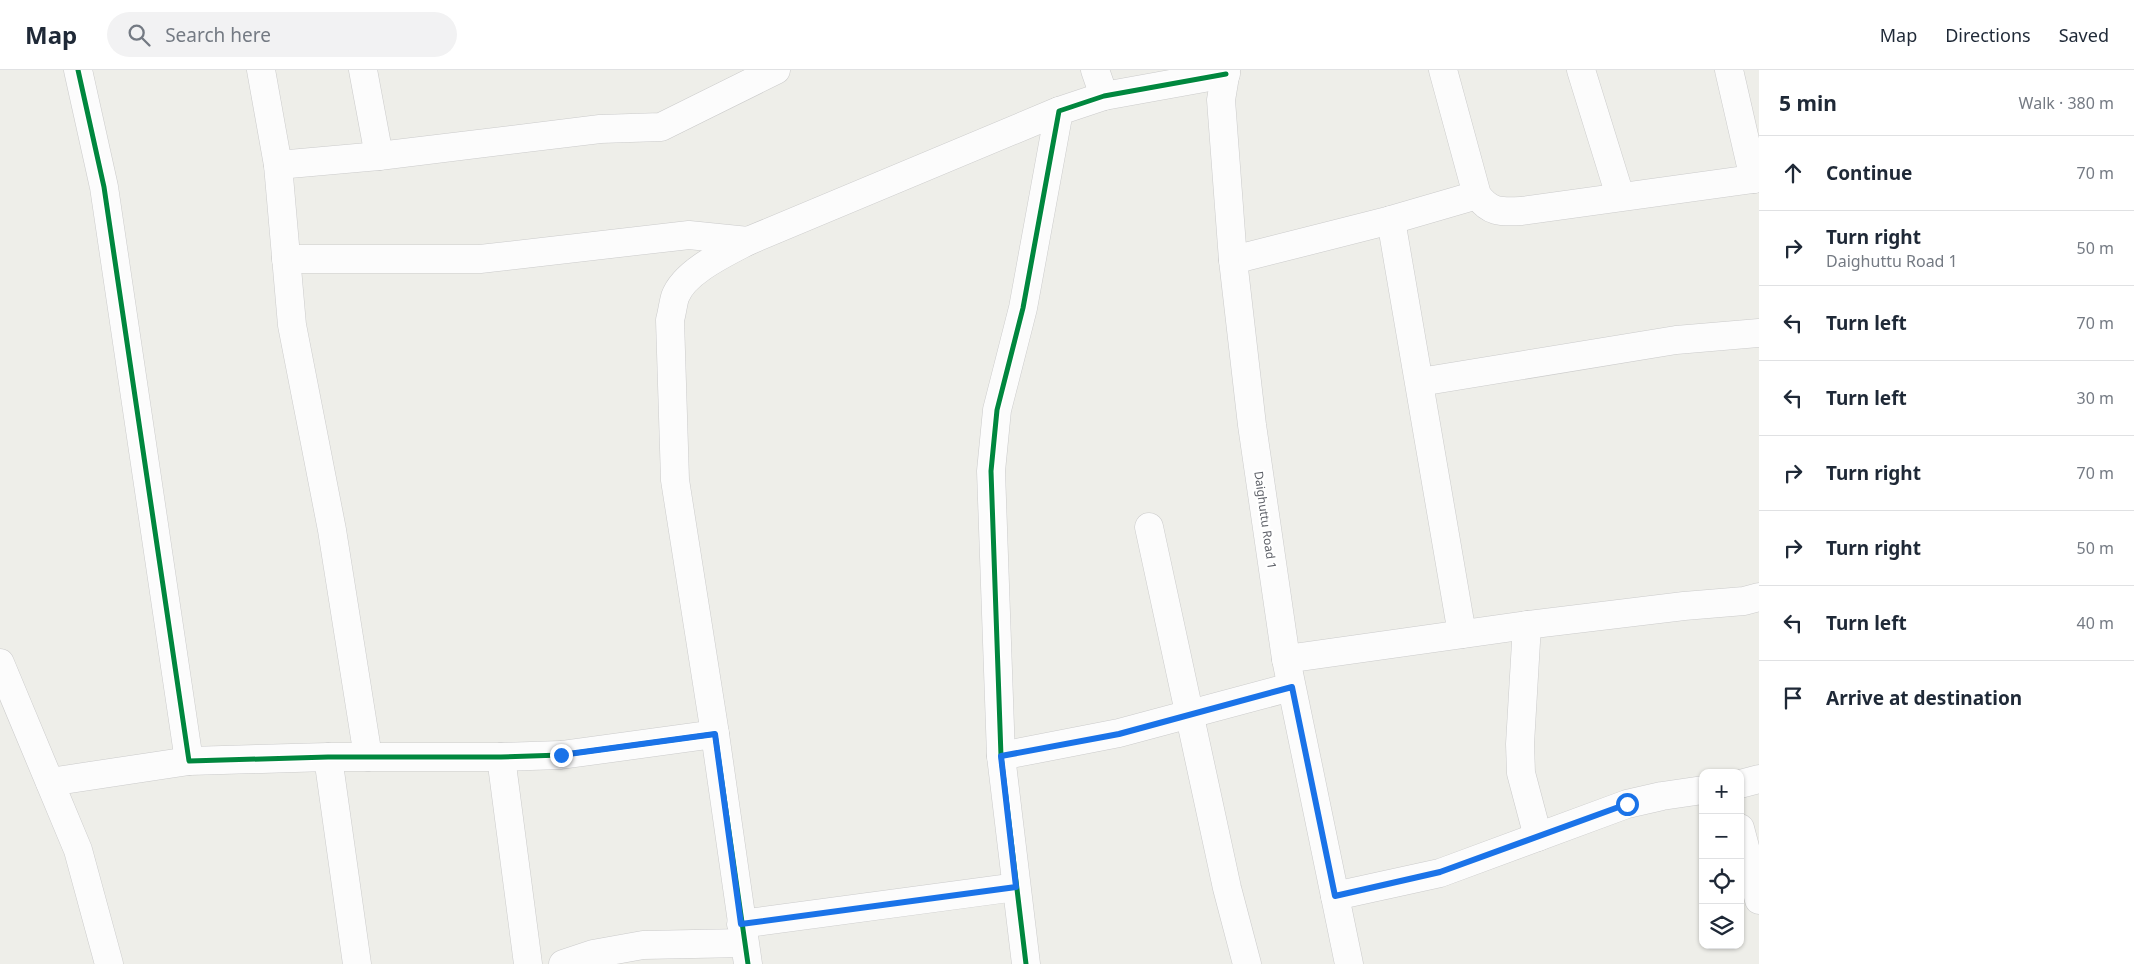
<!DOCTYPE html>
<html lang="en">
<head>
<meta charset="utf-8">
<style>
  :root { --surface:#fff; --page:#f2f2f3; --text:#1f2937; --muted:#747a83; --line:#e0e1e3 }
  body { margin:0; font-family:"Noto Sans",sans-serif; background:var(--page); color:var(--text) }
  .controls { position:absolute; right:15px; bottom:15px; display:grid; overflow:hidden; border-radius:10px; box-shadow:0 1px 4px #0004 }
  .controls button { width:45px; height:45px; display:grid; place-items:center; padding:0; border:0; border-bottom:1px solid var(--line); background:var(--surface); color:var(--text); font:25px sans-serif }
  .stop { position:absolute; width:15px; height:15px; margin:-11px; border:4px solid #1a73e8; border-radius:50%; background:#fff }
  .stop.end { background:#1a73e8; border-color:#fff; box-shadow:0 1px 5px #0008 }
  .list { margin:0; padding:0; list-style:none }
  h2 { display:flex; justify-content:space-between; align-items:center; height:65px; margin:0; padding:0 20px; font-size:21px }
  h2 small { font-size:16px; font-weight:400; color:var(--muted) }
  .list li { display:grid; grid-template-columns:32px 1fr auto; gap:15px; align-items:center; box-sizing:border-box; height:75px; padding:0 20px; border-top:1px solid var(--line) }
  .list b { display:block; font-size:19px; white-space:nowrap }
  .list p { margin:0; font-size:16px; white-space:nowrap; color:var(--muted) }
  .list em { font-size:16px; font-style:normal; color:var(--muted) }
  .icon { flex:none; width:28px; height:28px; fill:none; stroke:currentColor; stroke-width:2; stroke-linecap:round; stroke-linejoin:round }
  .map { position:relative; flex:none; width:1759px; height:894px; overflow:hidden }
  header { display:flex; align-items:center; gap:30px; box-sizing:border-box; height:70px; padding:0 25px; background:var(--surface); border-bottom:1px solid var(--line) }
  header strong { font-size:24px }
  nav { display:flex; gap:28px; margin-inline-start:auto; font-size:18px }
  .search { width:350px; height:45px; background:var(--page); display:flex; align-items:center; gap:12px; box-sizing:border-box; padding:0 18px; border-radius:28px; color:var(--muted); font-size:19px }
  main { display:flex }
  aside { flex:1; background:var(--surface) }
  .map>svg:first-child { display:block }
</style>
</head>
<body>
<header>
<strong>Map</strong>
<div class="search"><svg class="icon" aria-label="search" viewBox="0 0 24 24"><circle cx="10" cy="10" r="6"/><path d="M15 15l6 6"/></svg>Search here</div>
<nav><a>Map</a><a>Directions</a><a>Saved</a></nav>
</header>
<main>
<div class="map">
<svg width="1759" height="894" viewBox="0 0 1759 894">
  <rect width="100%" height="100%" fill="#eeeee9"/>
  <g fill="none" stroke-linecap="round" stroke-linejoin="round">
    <!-- minor casing -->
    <g stroke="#cbcbcb" stroke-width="29">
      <g id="minor">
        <path d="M78,0l26,117 85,574 139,-4h173l60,-2 154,-21 33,230"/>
        <path d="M261,0l17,95 14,160 40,205 36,227"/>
        <path d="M363,0l16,86"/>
        <path d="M1095,0l9,26"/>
        <path d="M1226,0l-5,30 12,160 19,165 34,234 63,305"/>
        <path d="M1443,0l34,125c13,18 24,17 45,16l237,-33"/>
        <path d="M1581,0l39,126"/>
        <path d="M1729,0l25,109"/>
        <path d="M278,95l101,-9 221,-27 61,-2 115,-57"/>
        <path d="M1391,150l86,-25"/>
        <path d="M286,189h194l209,-24 59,6"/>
        <path d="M1233,190l158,-40 71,414"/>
        <path d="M1420,312l256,-42 83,-7"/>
        <path d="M1149,457l78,361 20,76"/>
        <path d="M1527,555l-7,119 1,29 17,64"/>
        <path d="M1286,589l241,-34 157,-19 60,-5 15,-4"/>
        <path d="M0,593l78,187 31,114"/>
        <path d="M715,664l-40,-254 -5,-160c2,-7 3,-16 5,-23 9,-25 50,-44 73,-56l311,-130"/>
        <path d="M1001,686l118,-23 172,-46"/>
        <path d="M328,687l29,207"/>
        <path d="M501,687l27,207"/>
        <path d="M50,712l139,-21"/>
        <path d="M1740,714l19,-5"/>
        <path d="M1740,758l19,72"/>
        <path d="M1335,826l105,-23 187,-69 35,-8 41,-6"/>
        <path d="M741,854l275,-37"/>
        <path d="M563,894l30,-10 50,-9 101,-2"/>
        <path d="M1026,894l-25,-208 -10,-285 6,-61 26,-102 36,-197 45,-15 122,-22"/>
      </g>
    </g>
    <!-- minor -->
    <use href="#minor" stroke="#fcfcfc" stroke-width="28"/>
    <!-- cycleway casing -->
    <g stroke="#fff" stroke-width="8">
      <g id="cycleway">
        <path d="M78,0l26,117 85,574 139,-4h173l60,-2 154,-21 33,230"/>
        <path d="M1026,894l-25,-208 -10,-285 6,-61 26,-102 36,-197 45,-15 122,-22"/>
      </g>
    </g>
    <!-- cycleway -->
    <use href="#cycleway" stroke="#00873e" stroke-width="5"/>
  </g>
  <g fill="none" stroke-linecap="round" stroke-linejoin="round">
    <!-- route -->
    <path stroke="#1a73e8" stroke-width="6" d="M561,685l154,-21 26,190 275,-37 -15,-131 118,-22 173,-47 43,209 105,-24 187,-68"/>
  </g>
  <g text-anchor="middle" stroke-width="4.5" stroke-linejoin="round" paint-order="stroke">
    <!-- street labels -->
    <g font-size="12" fill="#5e6168" stroke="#fff">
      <text transform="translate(1265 450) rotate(82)" y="4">Daighuttu Road 1</text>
    </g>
  </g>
</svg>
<div class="controls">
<button>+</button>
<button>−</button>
<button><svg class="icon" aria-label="locate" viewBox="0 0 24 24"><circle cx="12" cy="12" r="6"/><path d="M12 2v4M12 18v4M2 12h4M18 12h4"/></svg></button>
<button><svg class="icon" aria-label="layers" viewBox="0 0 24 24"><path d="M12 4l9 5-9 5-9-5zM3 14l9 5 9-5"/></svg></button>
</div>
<div class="stop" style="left:1627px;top:734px"></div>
<div class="stop end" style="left:561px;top:685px"></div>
</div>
<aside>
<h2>5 min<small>Walk · 380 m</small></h2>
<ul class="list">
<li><svg class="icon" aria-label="ahead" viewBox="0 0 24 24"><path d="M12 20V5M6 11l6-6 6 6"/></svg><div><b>Continue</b></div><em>70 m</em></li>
<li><svg class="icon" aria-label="right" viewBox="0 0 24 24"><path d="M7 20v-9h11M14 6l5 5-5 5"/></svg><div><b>Turn right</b><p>Daighuttu Road 1</p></div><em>50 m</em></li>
<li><svg class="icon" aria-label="left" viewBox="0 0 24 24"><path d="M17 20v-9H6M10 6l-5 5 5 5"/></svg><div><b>Turn left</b></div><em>70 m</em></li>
<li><svg class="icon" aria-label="left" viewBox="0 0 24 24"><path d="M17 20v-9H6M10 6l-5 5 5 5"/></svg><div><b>Turn left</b></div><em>30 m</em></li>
<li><svg class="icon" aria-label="right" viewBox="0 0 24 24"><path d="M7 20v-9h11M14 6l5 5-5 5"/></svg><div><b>Turn right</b></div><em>70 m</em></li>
<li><svg class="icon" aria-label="right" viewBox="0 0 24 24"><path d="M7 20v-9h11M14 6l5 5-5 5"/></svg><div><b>Turn right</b></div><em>50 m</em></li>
<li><svg class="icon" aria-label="left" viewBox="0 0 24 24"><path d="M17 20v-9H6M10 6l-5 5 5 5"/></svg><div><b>Turn left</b></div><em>40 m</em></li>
<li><svg class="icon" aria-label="arrive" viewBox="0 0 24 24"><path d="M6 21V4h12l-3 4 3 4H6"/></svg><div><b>Arrive at destination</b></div></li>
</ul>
</aside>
</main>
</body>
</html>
